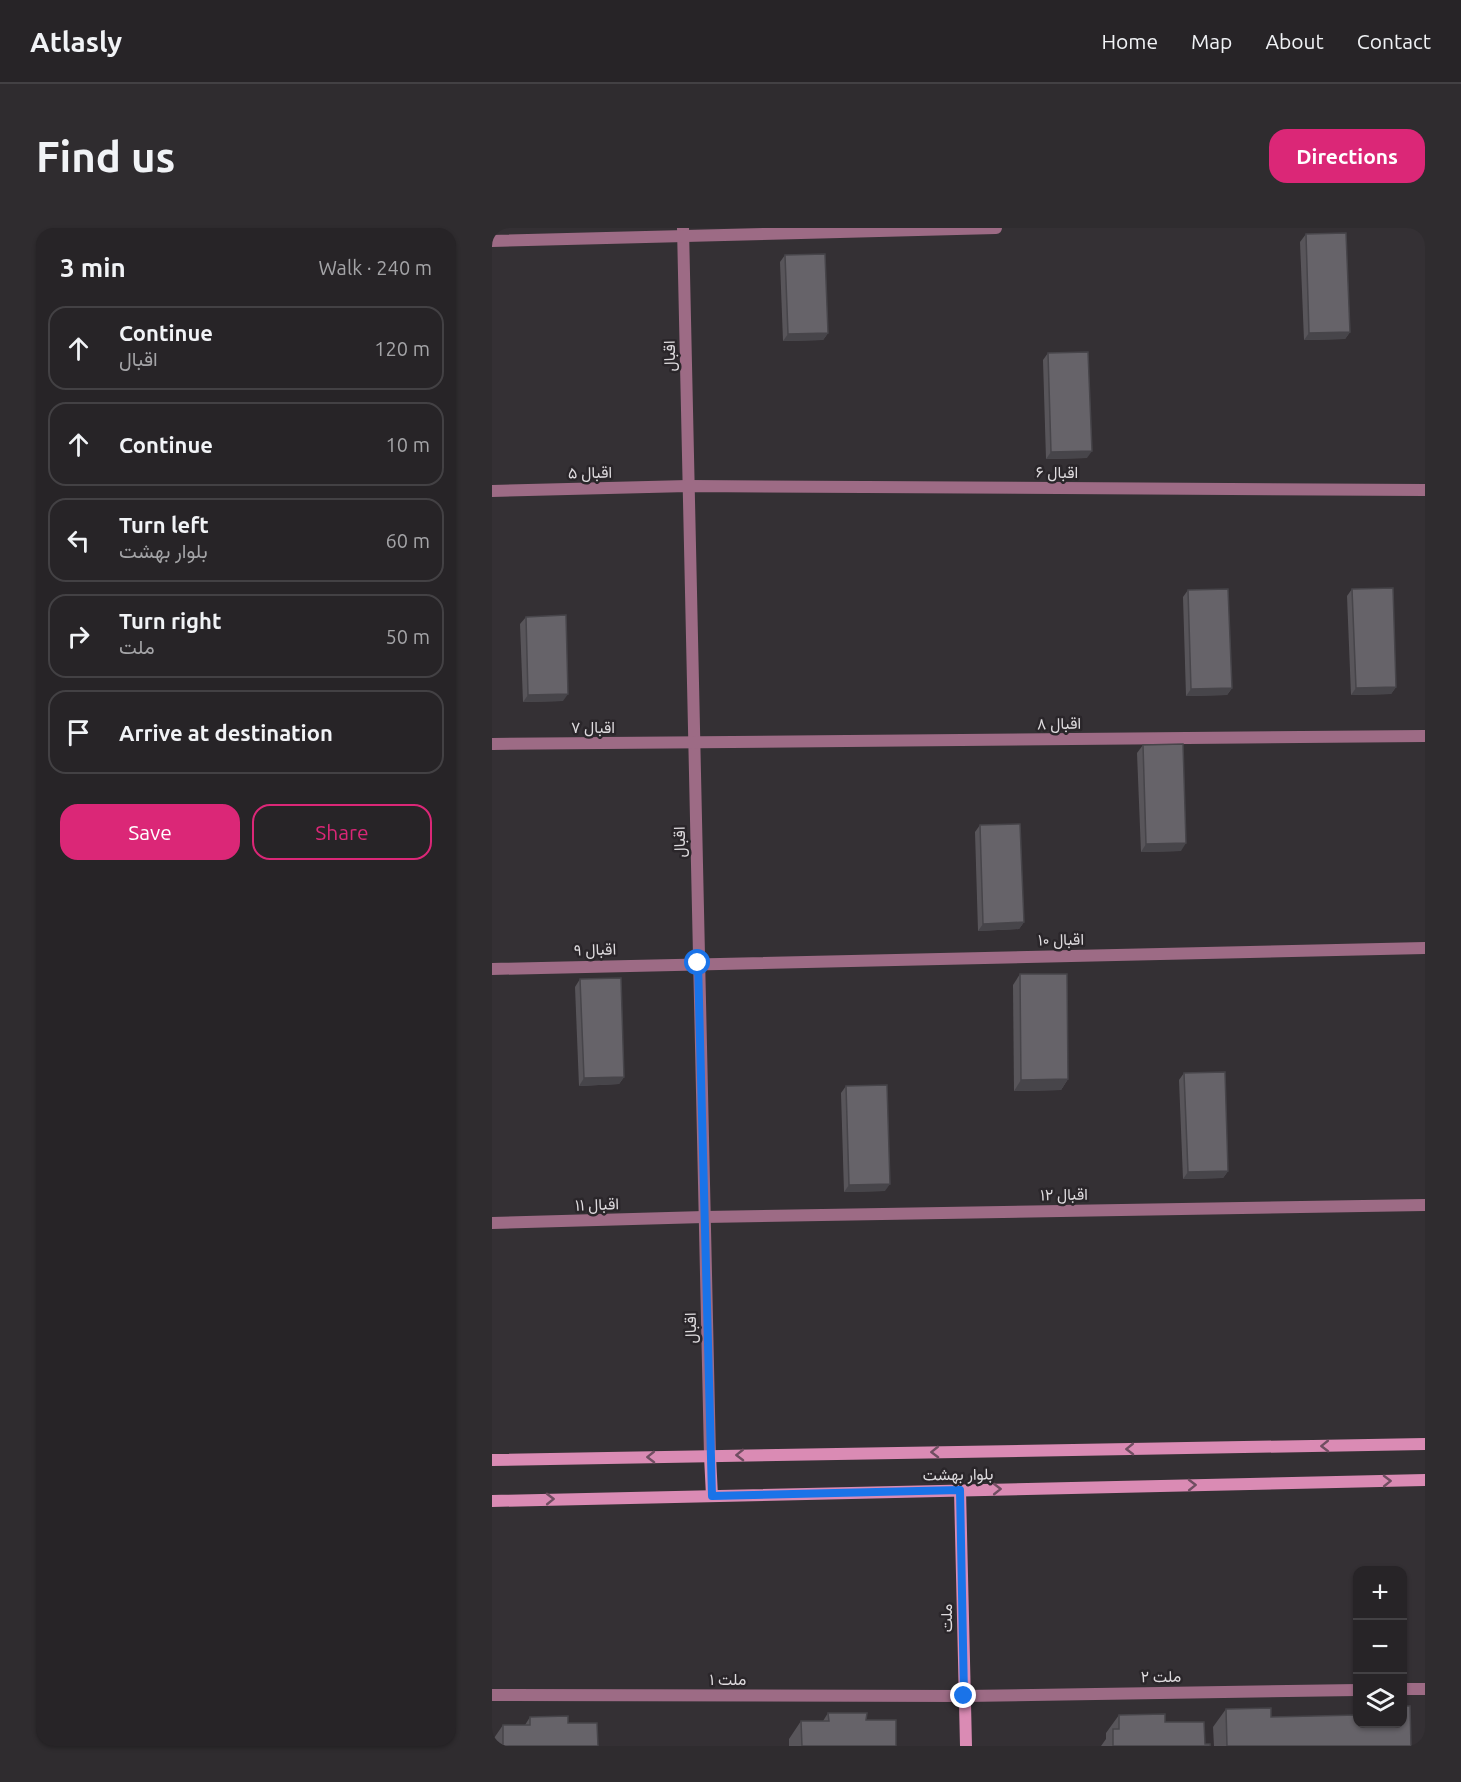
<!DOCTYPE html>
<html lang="en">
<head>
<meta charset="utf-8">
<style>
  :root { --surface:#272427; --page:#2f2c2f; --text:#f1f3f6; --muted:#a4a4a7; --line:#434144; --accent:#db2777 }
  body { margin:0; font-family:Ubuntu,Vazirmatn,sans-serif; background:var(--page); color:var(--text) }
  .controls { position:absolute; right:18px; bottom:18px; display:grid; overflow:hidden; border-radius:12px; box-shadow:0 2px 4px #0004 }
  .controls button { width:54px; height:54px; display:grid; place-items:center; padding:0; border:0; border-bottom:2px solid var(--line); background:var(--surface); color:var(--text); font:30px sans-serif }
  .stop { position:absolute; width:18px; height:18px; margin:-14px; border:4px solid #1a73e8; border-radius:50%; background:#fff }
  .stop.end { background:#1a73e8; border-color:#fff; box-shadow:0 2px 6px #0008 }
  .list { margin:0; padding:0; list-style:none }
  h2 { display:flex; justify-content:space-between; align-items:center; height:78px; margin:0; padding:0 24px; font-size:26px }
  h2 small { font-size:20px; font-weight:400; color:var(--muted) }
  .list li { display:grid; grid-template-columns:39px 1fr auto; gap:18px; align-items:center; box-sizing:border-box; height:84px; margin:0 12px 12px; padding:0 12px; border:2px solid var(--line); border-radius:18px }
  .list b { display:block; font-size:22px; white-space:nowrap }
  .list p { margin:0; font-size:20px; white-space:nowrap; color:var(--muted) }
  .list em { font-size:20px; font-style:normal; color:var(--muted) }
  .actions { display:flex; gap:12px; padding:18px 24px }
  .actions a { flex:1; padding:14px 0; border:2px solid var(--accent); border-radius:18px; text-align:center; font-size:21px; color:var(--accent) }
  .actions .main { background:var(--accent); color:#fff }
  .icon { flex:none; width:33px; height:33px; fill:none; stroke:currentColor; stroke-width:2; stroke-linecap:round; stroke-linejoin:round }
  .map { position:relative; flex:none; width:933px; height:1518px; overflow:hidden; border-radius:18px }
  header { display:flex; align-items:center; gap:36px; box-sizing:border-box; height:84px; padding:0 30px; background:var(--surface); border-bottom:2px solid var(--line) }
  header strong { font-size:28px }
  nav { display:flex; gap:33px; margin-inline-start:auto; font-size:21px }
  .intro { display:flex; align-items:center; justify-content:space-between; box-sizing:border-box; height:144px; padding:0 36px }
  h1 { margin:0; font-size:42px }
  .button { padding:15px 27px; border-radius:18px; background:var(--accent); color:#fff; font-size:21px; font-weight:700 }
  main { display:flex; gap:36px; padding:0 36px }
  aside { flex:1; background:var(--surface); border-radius:18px; box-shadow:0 2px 4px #0004 }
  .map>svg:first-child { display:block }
</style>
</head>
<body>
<header>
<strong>Atlasly</strong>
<nav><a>Home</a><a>Map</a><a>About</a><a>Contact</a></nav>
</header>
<div class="intro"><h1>Find us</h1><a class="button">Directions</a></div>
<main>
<aside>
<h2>3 min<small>Walk · 240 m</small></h2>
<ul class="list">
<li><svg class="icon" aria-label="ahead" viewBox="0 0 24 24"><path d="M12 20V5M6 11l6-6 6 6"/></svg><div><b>Continue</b><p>اقبال</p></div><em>120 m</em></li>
<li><svg class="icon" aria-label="ahead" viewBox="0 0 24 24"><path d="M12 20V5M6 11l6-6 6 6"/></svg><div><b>Continue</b></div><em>10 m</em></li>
<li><svg class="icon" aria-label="left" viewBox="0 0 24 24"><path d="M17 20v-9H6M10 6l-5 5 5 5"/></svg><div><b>Turn left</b><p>بلوار بهشت</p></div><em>60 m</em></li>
<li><svg class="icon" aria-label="right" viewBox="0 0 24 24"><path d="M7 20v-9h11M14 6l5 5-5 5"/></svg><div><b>Turn right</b><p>ملت</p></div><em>50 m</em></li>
<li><svg class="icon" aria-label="arrive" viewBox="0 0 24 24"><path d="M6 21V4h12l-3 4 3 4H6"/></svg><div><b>Arrive at destination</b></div></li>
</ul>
<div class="actions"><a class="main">Save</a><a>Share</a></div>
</aside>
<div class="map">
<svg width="933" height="1518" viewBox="0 0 933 1518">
  <rect width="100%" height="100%" fill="#343034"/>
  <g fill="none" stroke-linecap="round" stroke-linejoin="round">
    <!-- street -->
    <g stroke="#9d6b85" stroke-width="12">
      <path d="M191,0l27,1228"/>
      <path d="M0,13l504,-13"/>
      <path d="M0,263l196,-5 737,4"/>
      <path d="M0,516l933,-8"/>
      <path d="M0,741l933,-21"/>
      <path d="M0,995l212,-6 721,-12"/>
      <path d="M910,1461h23"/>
      <path d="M0,1467l472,1 394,-6"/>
    </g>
    <!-- secondary -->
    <g stroke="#da8bb4" stroke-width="12">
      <path d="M218,1228l2,40"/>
      <path d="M0,1232l933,-16"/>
      <path d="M468,1262l6,256"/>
      <path d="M0,1273l933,-21"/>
    </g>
  </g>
  <!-- wall -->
  <g fill="#58555a">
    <path d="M814,6l44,98 -5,7 -41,1 -4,-98z"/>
    <path d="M293,27l43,78 -5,7 -40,1 -3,-79z"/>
    <path d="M556,125l39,105 -41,1 -3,-99z"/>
    <path d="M860,361l44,98 -5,7 -40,1 -4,-99z"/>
    <path d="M696,362l44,98 -5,7 -41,1 -3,-99z"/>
    <path d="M34,389l37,84 -40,1 -3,-78z"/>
    <path d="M651,517l38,106 -40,1 -4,-99z"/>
    <path d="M488,597l44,97 -5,7 -41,2 -3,-99z"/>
    <path d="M528,746l48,105 -7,11 -47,1 -1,-106z"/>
    <path d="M88,751l44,98 -5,7 -40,2 -4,-99z"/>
    <path d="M692,845l44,98 -5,7 -40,1 -4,-99z"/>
    <path d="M354,858l39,105 -41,1 -3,-99z"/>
    <path d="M734,1481l45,8 140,29h-197l-1,-19z"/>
    <path d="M336,1485l38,7 30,26h-107v-7l12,-18h22z"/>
    <path d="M627,1487l46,7 40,22 5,2h-109l5,-7v-6z"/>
    <path d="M38,1489l38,6 30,23h-106v-5l11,-16h22z"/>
  </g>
  <!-- shaded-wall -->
  <g fill="#47454a">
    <path d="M858,104l-5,7 -41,1 5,-7z"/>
    <path d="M336,105l-5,7 -40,1 5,-7z"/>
    <path d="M600,223l-5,7 -41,1 5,-7z"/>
    <path d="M904,459l-5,7 -40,1 5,-7z"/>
    <path d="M740,460l-5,7 -41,1 5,-7z"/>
    <path d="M76,466l-5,7 -40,1 5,-7z"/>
    <path d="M694,615l-5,8 -40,1 5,-8z"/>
    <path d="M532,694l-5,7 -41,2 5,-7z"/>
    <path d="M132,849l-5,7 -40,2 5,-8z"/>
    <path d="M576,851l-7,11 -47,1 7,-11z"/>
    <path d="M736,943l-5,7 -40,1 5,-7z"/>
    <path d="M398,956l-5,7 -41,1 5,-7z"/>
  </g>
  <!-- building -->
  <g fill="#666369" stroke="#47454a" stroke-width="1.5">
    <path d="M854,5l4,99 -41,1 -3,-99z"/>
    <path d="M333,26l3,79 -40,1 -3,-79z"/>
    <path d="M596,124l4,99 -41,1 -3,-99z"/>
    <path d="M901,360l3,99 -40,1 -4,-99z"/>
    <path d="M736,361l4,99 -41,1 -3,-99z"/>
    <path d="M74,387l2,79 -40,1 -2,-78z"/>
    <path d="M691,516l3,99 -40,1 -3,-99z"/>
    <path d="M528,596l4,98 -41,2 -3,-99z"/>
    <path d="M528,746h47l1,105 -47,1z"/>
    <path d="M129,750l3,99 -40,1 -4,-99z"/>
    <path d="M733,844l3,99 -40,1 -4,-99z"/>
    <path d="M395,857l3,99 -41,1 -3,-99z"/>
    <path d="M910,1478h8l1,40h-184l-1,-37 45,-1v9l87,-2v9h44z"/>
    <path d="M336,1485h39l-1,7h30v26h-94l-1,-25h28z"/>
    <path d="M673,1486v8h39l1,22h5v2h-97v-17h6v-14z"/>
    <path d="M76,1488v7h29l1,23h-95v-21h27v-8z"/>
  </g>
  <!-- one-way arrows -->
  <defs><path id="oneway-chevron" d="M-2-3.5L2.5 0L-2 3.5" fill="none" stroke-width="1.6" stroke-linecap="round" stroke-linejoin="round" transform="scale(1.5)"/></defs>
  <g stroke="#704e61">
    <use href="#oneway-chevron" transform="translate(833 1218) rotate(179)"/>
    <use href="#oneway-chevron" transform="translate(638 1221) rotate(179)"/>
    <use href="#oneway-chevron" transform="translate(443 1224) rotate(179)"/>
    <use href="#oneway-chevron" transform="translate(248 1227) rotate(179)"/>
    <use href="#oneway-chevron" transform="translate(159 1229) rotate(179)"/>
    <use href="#oneway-chevron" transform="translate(895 1253) rotate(-1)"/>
    <use href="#oneway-chevron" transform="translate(700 1257) rotate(-1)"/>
    <use href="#oneway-chevron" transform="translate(505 1261) rotate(-1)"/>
    <use href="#oneway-chevron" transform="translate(58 1271) rotate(-1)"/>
  </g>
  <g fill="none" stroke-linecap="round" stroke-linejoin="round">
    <!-- route -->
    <path stroke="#1a73e8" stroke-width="8" d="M206,735l14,533 248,-6 4,206"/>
  </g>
  <g text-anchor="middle" stroke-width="5" stroke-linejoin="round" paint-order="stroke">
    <!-- street labels -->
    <g font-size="16" fill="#dedbde" stroke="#2a262a">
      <text transform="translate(177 128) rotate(-91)" y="6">اقبال</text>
      <text transform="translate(98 244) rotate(-1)" y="6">اقبال ۵</text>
      <text x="565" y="250">اقبال ۶</text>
      <text transform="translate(567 495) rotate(-1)" y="6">اقبال ۸</text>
      <text x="101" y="505">اقبال ۷</text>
      <text transform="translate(187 614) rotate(-91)" y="6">اقبال</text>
      <text transform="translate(569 711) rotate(-1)" y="6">اقبال ۱۰</text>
      <text transform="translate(103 721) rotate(-2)" y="6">اقبال ۹</text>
      <text transform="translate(572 966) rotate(-1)" y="6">اقبال ۱۲</text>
      <text transform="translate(105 976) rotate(-2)" y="6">اقبال ۱۱</text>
      <text transform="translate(198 1100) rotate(-91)" y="6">اقبال</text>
      <text transform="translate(466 1246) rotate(-1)" y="6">بلوار بهشت</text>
      <text transform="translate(454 1390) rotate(-91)" y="6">ملت</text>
      <text transform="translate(669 1448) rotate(-1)" y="6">ملت ۲</text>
      <text x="236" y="1457">ملت ۱</text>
    </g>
  </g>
</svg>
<div class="controls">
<button>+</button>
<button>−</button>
<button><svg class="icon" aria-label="layers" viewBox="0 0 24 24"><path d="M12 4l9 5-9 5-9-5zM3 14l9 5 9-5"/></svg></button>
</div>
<div class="stop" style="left:206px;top:735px"></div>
<div class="stop end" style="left:472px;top:1468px"></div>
</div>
</main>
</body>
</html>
